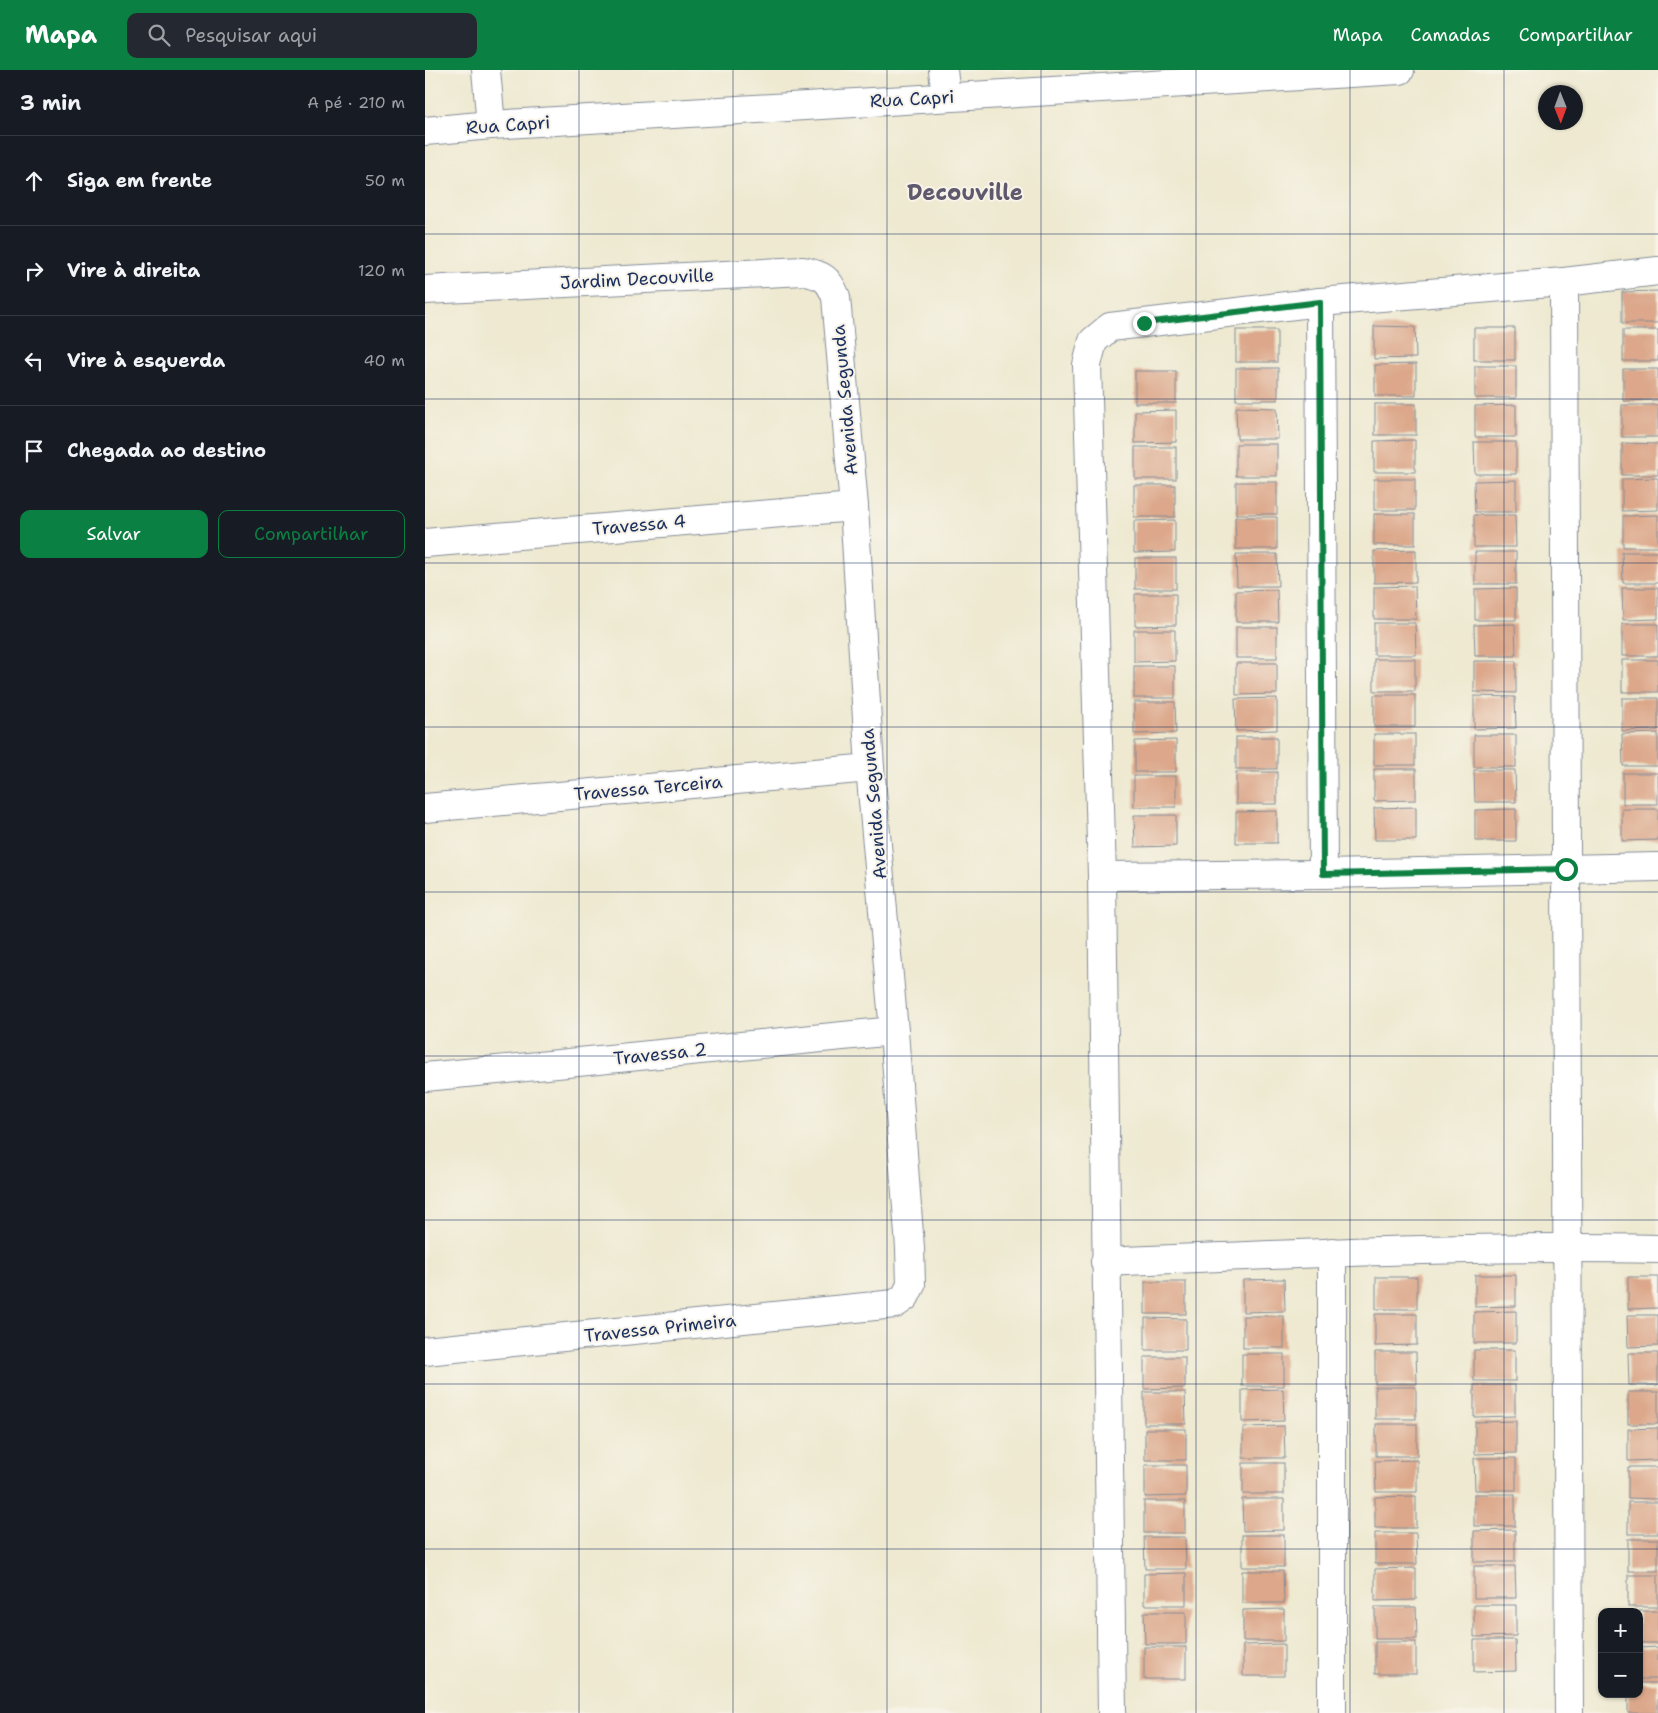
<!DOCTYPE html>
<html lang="pt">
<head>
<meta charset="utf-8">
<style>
  :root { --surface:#171b24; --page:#242831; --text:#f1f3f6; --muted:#9ea1a6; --line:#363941; --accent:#0b8043 }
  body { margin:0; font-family:"Shantell Sans",sans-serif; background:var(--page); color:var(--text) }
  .controls { position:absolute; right:15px; bottom:15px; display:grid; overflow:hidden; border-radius:10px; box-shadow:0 1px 4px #0004 }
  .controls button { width:45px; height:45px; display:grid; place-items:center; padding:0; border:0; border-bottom:1px solid var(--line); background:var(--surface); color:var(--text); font:25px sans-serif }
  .compass { position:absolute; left:1113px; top:15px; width:45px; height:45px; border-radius:50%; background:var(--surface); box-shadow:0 1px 4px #0004; rotate:179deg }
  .stop { position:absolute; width:15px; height:15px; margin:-11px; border:4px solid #0b8043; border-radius:50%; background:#fff }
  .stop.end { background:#0b8043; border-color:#fff; box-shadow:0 1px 5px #0008 }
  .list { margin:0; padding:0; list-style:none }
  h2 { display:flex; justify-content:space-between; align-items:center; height:65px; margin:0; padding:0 20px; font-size:21px }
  h2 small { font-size:16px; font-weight:400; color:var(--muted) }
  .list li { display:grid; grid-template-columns:32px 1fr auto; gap:15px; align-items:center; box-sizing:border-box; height:90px; padding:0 20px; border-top:1px solid var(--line) }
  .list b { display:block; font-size:19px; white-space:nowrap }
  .list em { font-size:16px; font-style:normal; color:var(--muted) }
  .actions { display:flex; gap:10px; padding:15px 20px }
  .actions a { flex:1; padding:11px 0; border:1px solid var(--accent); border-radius:10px; text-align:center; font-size:18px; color:var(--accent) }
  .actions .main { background:var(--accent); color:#fff }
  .icon { flex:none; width:28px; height:28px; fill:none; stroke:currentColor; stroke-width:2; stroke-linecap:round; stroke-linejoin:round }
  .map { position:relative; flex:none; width:1233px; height:1643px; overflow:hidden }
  header { display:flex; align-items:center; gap:30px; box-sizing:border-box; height:70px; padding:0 25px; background:var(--accent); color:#fff }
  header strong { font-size:24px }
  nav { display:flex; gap:28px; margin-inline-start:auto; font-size:18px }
  .search { width:350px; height:45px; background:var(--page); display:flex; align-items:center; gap:12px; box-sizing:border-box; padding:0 18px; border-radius:10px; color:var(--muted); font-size:19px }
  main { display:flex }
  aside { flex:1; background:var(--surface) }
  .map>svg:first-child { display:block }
</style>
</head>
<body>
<header>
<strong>Mapa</strong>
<div class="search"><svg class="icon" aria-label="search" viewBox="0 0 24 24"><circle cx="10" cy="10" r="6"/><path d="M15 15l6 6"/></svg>Pesquisar aqui</div>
<nav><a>Mapa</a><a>Camadas</a><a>Compartilhar</a></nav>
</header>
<main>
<aside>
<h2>3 min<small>A pé · 210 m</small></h2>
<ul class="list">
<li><svg class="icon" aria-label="ahead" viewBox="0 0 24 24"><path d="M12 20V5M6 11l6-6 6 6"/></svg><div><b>Siga em frente</b></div><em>50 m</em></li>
<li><svg class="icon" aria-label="right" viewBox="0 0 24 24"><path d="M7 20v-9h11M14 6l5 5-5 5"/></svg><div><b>Vire à direita</b></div><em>120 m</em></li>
<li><svg class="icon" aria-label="left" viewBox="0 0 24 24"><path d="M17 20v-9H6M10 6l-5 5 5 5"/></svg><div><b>Vire à esquerda</b></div><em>40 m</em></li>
<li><svg class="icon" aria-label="arrive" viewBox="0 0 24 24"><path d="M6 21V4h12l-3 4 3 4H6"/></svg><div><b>Chegada ao destino</b></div></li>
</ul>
<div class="actions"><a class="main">Salvar</a><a>Compartilhar</a></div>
</aside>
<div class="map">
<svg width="1233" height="1643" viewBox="0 0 1233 1643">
  <rect width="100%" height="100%" fill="#f7f3e8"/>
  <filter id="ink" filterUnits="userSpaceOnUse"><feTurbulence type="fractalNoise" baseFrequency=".02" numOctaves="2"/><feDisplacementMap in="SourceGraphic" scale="10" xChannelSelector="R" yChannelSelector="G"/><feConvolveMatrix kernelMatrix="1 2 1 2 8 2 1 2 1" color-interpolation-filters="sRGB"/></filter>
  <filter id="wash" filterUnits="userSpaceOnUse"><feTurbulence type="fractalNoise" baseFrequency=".0096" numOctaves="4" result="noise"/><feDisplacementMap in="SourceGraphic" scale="20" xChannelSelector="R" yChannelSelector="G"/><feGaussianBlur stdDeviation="1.12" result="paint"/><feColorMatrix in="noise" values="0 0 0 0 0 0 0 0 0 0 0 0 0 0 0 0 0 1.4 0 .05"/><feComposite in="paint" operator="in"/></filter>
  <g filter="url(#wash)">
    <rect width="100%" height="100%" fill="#eee9d0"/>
    <g id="blocks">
      <!-- building -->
      <g fill="#dca78a">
        <path d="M1233,221v32h-36v-31z"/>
        <path d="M949,256l41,1 1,31 -42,1z"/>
        <rect x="1049" y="258" width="41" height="32"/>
        <rect x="811" y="260" width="41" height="32"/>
        <rect x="1198" y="260" width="35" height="31"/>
        <path d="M991,294v32h-41v-31z"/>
        <rect x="1050" y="296" width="41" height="32"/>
        <rect x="811" y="298" width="42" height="32"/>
        <path d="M1198,299h35v31l-35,1z"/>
        <rect x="710" y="301" width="41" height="32"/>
        <rect x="950" y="334" width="41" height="31"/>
        <path d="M1091,335v32h-41v-31z"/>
        <rect x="1197" y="335" width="36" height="32"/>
        <path d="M811,337l41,1 1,31h-41z"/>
        <path d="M751,340v32l-41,1v-32z"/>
        <path d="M990,370v32h-41v-31z"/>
        <path d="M1049,372h42v32h-41z"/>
        <path d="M1197,373l36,1v31h-36z"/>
        <rect x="811" y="374" width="41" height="32"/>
        <rect x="710" y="377" width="41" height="32"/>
        <path d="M1233,408v32l-36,1v-32z"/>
        <rect x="949" y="409" width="41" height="31"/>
        <path d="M1091,410v32h-41l-1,-31z"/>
        <rect x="811" y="412" width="41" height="32"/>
        <rect x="709" y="415" width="41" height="32"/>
        <rect x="949" y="444" width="41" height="31"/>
        <path d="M1049,445h41l1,32h-42z"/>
        <path d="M1233,445v32h-35v-31z"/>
        <path d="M810,447h42v32h-41z"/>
        <path d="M750,450v32l-41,1v-32z"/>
        <path d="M991,480v32l-42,1v-32z"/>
        <rect x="1050" y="482" width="41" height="32"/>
        <path d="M1197,482h36v31h-35z"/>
        <path d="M811,484h41l1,32h-41z"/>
        <rect x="710" y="488" width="41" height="31"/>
        <path d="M990,516l1,33h-42v-32z"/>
        <path d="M1091,518v32h-41v-31z"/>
        <path d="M1197,518h36v31l-35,1z"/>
        <path d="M852,520l1,32h-42v-31z"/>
        <path d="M710,524h41v31l-41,1z"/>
        <path d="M949,553h41l1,32h-42z"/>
        <path d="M1090,554l1,32h-41l-1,-31z"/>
        <rect x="1197" y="554" width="36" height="32"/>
        <rect x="811" y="557" width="41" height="31"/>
        <path d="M709,560h41v31l-41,1z"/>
        <rect x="949" y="589" width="41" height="32"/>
        <rect x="1197" y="590" width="36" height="32"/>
        <path d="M1049,591h42v32l-42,-1z"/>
        <path d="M811,593h41v31l-41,1z"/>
        <rect x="709" y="596" width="41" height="32"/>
        <rect x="949" y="625" width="41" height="32"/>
        <path d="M1049,626l41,1 1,31 -42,1z"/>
        <path d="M852,628v32l-41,1 -1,-32z"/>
        <path d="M1197,628h36v32l-36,1z"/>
        <path d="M709,632h41l1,31 -42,1z"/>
        <path d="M1233,663v33h-35l-1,-32z"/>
        <rect x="949" y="664" width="41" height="31"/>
        <rect x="1049" y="665" width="42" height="32"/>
        <rect x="811" y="667" width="41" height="32"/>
        <path d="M751,670v32h-41v-31z"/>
        <path d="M949,699h42v31l-42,1z"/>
        <path d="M1049,700h41l1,32h-41z"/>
        <rect x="811" y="702" width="41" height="32"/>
        <rect x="1198" y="703" width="35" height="31"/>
        <rect x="709" y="706" width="42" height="31"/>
        <path d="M991,737v33h-41l-1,-32z"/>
        <path d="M1091,739v32h-41v-31z"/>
        <path d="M1197,739h36v31l-36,1z"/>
        <path d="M852,741v32h-41v-31z"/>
        <path d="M709,745h42v31l-41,1z"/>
        <path d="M1050,1205h41v31l-41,1z"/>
        <rect x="951" y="1207" width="41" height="32"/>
        <path d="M1203,1207h30v31l-30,1z"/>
        <path d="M859,1209l1,32 -42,1v-32z"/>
        <rect x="720" y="1212" width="41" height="32"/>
        <path d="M1091,1241v32h-42v-31z"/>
        <path d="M950,1244h42v31l-42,1z"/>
        <path d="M1202,1245h31v31l-30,1z"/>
        <rect x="818" y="1246" width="41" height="32"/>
        <path d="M720,1248l41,1v31h-41z"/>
        <rect x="1049" y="1280" width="41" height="31"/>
        <path d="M950,1282h41l1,32h-42z"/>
        <path d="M1203,1283h30v32h-29z"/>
        <rect x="817" y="1284" width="42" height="32"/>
        <path d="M719,1287h41v31l-41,1z"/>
        <path d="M1049,1315h41v31l-41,1z"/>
        <rect x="950" y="1317" width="41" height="32"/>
        <path d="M858,1319l1,32 -42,1v-32z"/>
        <path d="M719,1322h41l1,32h-42z"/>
        <rect x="1203" y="1322" width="30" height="32"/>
        <path d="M1091,1351v32l-41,1v-32z"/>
        <rect x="951" y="1354" width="41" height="32"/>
        <path d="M859,1356l1,32h-42v-31z"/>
        <path d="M1233,1358v32l-30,1v-32z"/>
        <rect x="720" y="1359" width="41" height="31"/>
        <path d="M1049,1388h42v32h-41z"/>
        <path d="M992,1390v32h-41l-1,-31z"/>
        <rect x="818" y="1393" width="41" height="31"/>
        <path d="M720,1395h41v31l-41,1z"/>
        <path d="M1203,1397h30v32l-30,-1z"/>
        <rect x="1049" y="1424" width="41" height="32"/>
        <path d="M991,1426v32h-41v-31z"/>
        <path d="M817,1429h42v31l-41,1z"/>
        <rect x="719" y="1431" width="41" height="32"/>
        <rect x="1203" y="1432" width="30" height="32"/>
        <path d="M1090,1460v32h-41v-31z"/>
        <path d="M950,1463h41l1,31h-42z"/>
        <rect x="817" y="1465" width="42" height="32"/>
        <path d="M719,1467h41l1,32h-41z"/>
        <rect x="1203" y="1469" width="30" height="32"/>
        <path d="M1049,1496h41l1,32h-42z"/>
        <path d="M991,1498v32l-41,1v-32z"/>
        <path d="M817,1501h41l1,32h-42z"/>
        <path d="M761,1503v32h-42v-31z"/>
        <rect x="1203" y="1505" width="30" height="32"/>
        <path d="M1049,1535h42v31l-42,1z"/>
        <path d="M950,1537h41l1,32h-42z"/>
        <path d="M859,1539v32h-41v-31z"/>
        <rect x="1214" y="1541" width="19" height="32"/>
        <path d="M719,1542h42v32h-41z"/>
        <path d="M1049,1570h41l1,31 -42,1z"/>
        <rect x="950" y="1572" width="41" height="32"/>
        <path d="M859,1574v32h-41v-31z"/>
        <rect x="719" y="1577" width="42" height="32"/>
        <path d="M1233,1577v32h-19v-31z"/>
        <path d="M1214,1613h19v30h-30v-19h11z"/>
      </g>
    </g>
  </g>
  <g filter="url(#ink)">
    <use href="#blocks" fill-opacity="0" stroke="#848c97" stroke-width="1"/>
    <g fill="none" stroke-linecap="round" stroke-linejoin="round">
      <!-- minor casing -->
      <g stroke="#848c97" stroke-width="30">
        <g id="minor">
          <path d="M61,0l5,55"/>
          <path d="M518,0l3,27"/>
          <path d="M0,61l66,-6 909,-55"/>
          <path d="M1139,212l5,1431"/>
          <path d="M0,220l378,-19c20,5 25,6 33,26l18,210 16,261 24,263 16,217 1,37 -6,12 -10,7 -470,47"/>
          <path d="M895,232l3,572"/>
          <path d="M0,473l429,-36"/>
          <path d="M0,738l445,-40"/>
          <path d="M677,806l221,-2 335,-7"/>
          <path d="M0,1007l469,-46"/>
          <path d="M680,1192c184,-8 369,-17 553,-13"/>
          <path d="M687,1643l-10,-837 -15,-511 6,-24 17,-14 210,-25 244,-20 94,-11"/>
          <path d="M907,1643v-461"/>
        </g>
      </g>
      <!-- minor -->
      <use href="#minor" stroke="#fff" stroke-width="28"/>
    </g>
  </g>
  <g fill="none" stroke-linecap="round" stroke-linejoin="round" filter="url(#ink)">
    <!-- route -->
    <path stroke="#0b8043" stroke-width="6" d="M719,253l176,-21 3,572 243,-5"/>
  </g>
  <!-- grid -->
  <path fill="none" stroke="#1b2f5e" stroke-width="1" stroke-opacity="0.55" d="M154,0v1643M308,0v1643M462,0v1643M616,0v1643M771,0v1643M925,0v1643M1079,0v1643M0,164h1233M0,329h1233M0,493h1233M0,657h1233M0,822h1233M0,986h1233M0,1150h1233M0,1314h1233M0,1479h1233"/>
  <g text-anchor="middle" stroke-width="4" stroke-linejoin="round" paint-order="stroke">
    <!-- street labels -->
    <g font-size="18" fill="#1b2f5e" stroke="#f7f3e8">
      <text transform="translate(487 29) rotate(-3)" y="6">Rua Capri</text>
      <text transform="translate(83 55) rotate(-4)" y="6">Rua Capri</text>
      <text transform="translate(212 209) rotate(-3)" y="6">Jardim Decouville</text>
      <text transform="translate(420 330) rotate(-95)" y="6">Avenida Segunda</text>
      <text transform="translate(214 455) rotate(-5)" y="6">Travessa 4</text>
      <text transform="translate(223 718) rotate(-5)" y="6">Travessa Terceira</text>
      <text transform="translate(449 734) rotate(-95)" y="6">Avenida Segunda</text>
      <text transform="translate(235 984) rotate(-6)" y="6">Travessa 2</text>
      <text transform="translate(235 1258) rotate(-6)" y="6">Travessa Primeira</text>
    </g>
    <!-- district labels -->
    <g font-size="22" font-weight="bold" fill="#5f596d" stroke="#f7f3e8">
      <text x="540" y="130">Decouville</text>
    </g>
  </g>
</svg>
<div class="controls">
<button>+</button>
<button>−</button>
</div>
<svg class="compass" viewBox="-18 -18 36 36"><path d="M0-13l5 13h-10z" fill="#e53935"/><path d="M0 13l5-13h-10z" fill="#9ea1a6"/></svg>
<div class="stop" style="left:1141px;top:799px"></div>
<div class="stop end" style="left:719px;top:253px"></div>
</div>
</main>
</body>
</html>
